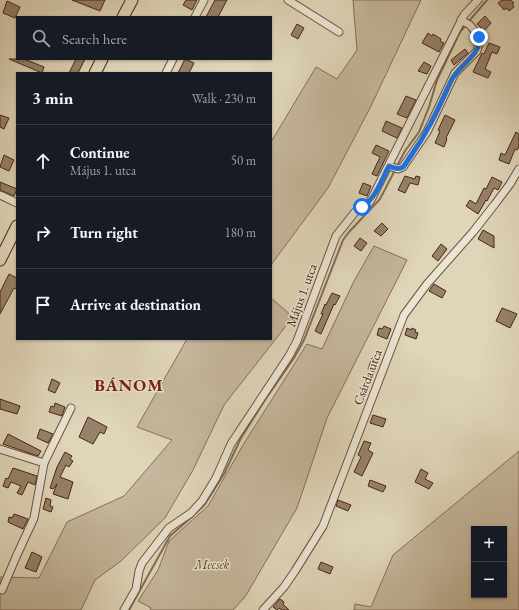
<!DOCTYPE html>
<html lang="en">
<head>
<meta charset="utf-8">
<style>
  :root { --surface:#171b24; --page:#20242c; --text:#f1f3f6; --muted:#9ea1a6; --line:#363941 }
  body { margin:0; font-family:"EB Garamond",serif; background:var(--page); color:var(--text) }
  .controls { position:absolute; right:12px; bottom:12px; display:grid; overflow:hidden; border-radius:0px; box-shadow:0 1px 3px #0004 }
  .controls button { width:36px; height:36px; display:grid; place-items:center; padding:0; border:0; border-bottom:1px solid var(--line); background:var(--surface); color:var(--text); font:20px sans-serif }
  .stop { position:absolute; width:12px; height:12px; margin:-9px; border:3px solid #1a73e8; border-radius:50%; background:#fff }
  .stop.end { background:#1a73e8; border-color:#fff; box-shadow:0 1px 4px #0008 }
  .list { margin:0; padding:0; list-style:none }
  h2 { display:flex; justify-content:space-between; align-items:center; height:52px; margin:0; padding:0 16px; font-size:17px }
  h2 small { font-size:13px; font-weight:400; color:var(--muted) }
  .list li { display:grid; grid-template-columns:26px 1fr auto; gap:12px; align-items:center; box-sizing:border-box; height:72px; padding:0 16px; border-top:1px solid var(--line) }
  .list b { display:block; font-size:15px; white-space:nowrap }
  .list p { margin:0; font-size:13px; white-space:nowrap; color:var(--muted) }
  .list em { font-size:13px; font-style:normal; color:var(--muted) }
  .icon { flex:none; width:22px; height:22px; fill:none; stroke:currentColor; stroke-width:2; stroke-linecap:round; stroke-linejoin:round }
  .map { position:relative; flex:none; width:519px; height:610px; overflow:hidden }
  .search { position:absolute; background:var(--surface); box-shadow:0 1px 3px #0004; left:16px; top:16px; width:256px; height:44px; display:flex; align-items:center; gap:10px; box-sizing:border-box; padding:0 14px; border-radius:0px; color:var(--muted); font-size:15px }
  .panel { position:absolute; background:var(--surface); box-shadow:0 1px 3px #0004; left:16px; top:72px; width:256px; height:268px; border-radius:0px }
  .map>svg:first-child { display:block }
</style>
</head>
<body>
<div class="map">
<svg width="519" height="610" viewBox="0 0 519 610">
  <rect width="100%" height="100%" fill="#dfd5b9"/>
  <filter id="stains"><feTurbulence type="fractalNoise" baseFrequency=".005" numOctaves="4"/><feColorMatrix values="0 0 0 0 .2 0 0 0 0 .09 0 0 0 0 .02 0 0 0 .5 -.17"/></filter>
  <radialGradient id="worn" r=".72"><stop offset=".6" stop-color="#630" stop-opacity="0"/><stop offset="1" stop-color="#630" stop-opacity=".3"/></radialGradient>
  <!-- green -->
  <g fill="#c5b79d" stroke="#866f58" fill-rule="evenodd">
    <path d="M353,0h68l-50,106 -43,82 -57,77v-123l45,-75 21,12 20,-29z"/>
    <path d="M374,246l33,14 -80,158 -30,90 -52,89 -12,13h-83l1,-2 -13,-7 20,-31 11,-29 39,-35 35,-61 64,-101 15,5 32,-68z"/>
    <path d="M271,298l22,19 -69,88 -31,65 -28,48 -44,43 -26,19 -14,30h-81v-33l39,1 28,-56 57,-26 48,-56 -35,-13 50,-88h84z"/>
    <path d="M519,451v159h-165l1,-6 16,3 22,-52zM474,529h30v66h-30z"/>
  </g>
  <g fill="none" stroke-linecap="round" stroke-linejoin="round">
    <!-- stream -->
    <g stroke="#836c55" stroke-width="2">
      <path d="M469,21l18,-21"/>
      <path d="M397,166l8,-15 14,-19 10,-25 8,-27 23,-48 5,-6"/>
      <path d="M196,513l9,-9 19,-30 17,-36 24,-38 29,-42 10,-18 39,-100 6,-8 31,-33 15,-29"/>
      <path d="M129,610l41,-74 23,-20"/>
    </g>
  </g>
  <!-- building -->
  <g fill="#96816a" stroke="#462714">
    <path d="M72,0h33l-5,11z"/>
    <path d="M186,0h11l-5,10 -9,-5z"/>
    <path d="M215,0h12l-9,17h-12z"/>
    <path d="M502,0h9l3,3 -2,1 2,3 -5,4 -2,-3 -3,2 -6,-7z"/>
    <path d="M7,1l13,6 -5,11 -12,-5z"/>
    <path d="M485,16l6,7 -7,8 -7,-7z"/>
    <path d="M297,24l7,4 -6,11 -7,-4z"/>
    <path d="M428,33l4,3 1,-2 8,5 -1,2 4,2 -5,9 -17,-9z"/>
    <path d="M489,43l11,4 -3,7 -5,-2 -7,17 6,3 -3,6 -15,-6 9,-19 2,1z"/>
    <path d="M465,49l3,4 -14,12 -3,-5z"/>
    <path d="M9,59h15l20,8 -2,6z"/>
    <path d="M76,59h9l-7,14h-9z"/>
    <path d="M185,59l9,4 -5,10h-11z"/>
    <path d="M424,62l7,4 -4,8 -9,-3z"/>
    <path d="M406,96l10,4 -9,18 -10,-4z"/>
    <path d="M0,115l9,3 -5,11 -4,-2z"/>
    <path d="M445,115l10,5 -9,18 1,1 -3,8 -9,-4 5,-12 -2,-1z"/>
    <path d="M386,121l16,7 -5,10 -15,-7z"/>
    <path d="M516,132l3,2v13l-2,3 -2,-1 -6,15 -10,-4 2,-7 4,2z"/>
    <path d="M376,145l13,6 -12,25 -5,-2 8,-17 -8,-4z"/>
    <path d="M4,155l10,5 -5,11 -9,-4z"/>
    <path d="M405,176l10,3 1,-3 4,1 -2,8 -8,-2 -5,10 -7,-3z"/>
    <path d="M492,177l10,5 -4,8 -4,-2 -7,13 -1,-1 -8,14 -12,-8 4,-6 6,4 8,-16 2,1z"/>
    <path d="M0,182l17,7 -3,7 -14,-6z"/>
    <path d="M363,183l8,3 -4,10 -8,-3z"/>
    <path d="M382,223l6,6 -7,7 -7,-5z"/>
    <path d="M483,230l11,6v12l-16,-9z"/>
    <path d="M360,238l7,5 -6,8 -7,-5z"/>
    <path d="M441,244l6,5 -9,12 -6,-5z"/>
    <path d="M9,274l8,4v8l-1,3 -2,-1 -14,26v-22z"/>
    <path d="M434,284l12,7 -4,7 -13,-7z"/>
    <path d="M332,293l8,3 -5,9 -1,-1 -13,30 -6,-3 8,-17h-2l4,-10 1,1z"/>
    <path d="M502,308l15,6 -7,14 -14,-7z"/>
    <path d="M384,326l7,3 -4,10 -10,-4 2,-7 3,1z"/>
    <path d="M407,328l4,2 1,-2 4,2 -1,2 3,1 -2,6 -11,-4z"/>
    <path d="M372,358l6,2 -4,12 -6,-3z"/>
    <path d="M52,379l8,4 -5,10 -7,-3z"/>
    <path d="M0,399l20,7 -3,8 -17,-5z"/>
    <path d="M55,403l10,4 -3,9 -13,-4 2,-6 3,1z"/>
    <path d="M373,415l13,4 -3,8 -13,-4z"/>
    <path d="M88,417l19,10 -3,7 -4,-2 -7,12 -14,-7z"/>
    <path d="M40,429l13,5 -5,9 -11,-5z"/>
    <path d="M8,434l33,17 -3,5 -35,-12z"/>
    <path d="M364,441l7,2 -3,7 5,3 -11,23 -8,-4 7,-15 -3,-2z"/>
    <path d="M65,452l7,4 -2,3 3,2 -4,6 -3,-2 -6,12 13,5 -5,17 -15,-5 4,-10 -4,5 -3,-1 7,-21z"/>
    <path d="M13,468l24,8 -2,9 -7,-3 -6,13 -5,-2 4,-7 -10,-4 -3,6 -5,-2 3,-8 2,1z"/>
    <path d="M421,469l7,4 -3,6 8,4 -4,6 -14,-7z"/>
    <path d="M370,480l16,6 -3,6 -15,-6z"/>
    <path d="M46,498l5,2 -1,6 3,1 -2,5 -8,-3z"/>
    <path d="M338,500l13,5 -3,6 -12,-5z"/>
    <path d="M14,514l14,5 -5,10 -15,-7 1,-5 3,1z"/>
    <path d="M32,552l10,5 -6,15 -11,-4z"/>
    <path d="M321,562l12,5 -3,7 -12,-5z"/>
    <path d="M280,599l4,3 -1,2 6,6h-7l-3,-2 -2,2 -4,-3z"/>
  </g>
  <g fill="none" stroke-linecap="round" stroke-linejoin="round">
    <!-- minor casing -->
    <g stroke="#6c523d" stroke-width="9">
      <g id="minor">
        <path d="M288,0l51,32"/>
        <path d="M195,17l9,-17"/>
        <path d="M166,73l7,-14"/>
        <path d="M389,166l9,3 5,-2 24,-35 28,-59 22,-22 1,-4 1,-10 -9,-12 -9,-5"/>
        <path d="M0,195l17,8"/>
        <path d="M0,449l44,14 -10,55 -18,39 -14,33"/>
        <path d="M44,463l27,-55"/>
        <path d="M124,610l12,-21 3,-18 3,-8 27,-35 22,-15 11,-12 14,-23 15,-34 58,-88 8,-15 39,-105 19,-24 14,-9 3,-5 92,-183 14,-15"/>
        <path d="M263,610l21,-23 11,-16 28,-45 81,-211 23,-31 46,-52 22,-28 15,-20 9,-15"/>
      </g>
    </g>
    <!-- primary casing -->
    <g stroke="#462714" stroke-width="13">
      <g id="primary">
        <path d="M123,17l9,-17"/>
        <path d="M95,73l7,-14"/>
        <path d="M0,260l17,-34"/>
      </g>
    </g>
    <!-- minor -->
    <use href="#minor" stroke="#eae4d2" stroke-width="7"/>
    <!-- primary -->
    <use href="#primary" stroke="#dfd5b9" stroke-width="11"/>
  </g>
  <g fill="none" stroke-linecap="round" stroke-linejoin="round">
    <!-- route -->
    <path stroke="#1a73e8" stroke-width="5" d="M362,207c14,-9 19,-26 27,-41 4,2 10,4 14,1 3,-3 5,-7 7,-10 18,-25 28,-48 41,-76 7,-16 31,-26 28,-44"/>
  </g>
  <g text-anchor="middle" stroke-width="3" stroke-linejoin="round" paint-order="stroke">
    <!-- street labels -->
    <g font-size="13" fill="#462714" stroke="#eae4d2">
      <text transform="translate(301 295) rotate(-70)" y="5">Május 1. utca</text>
      <text transform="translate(367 377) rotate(-69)" y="5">Csárda utca</text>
    </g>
    <!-- park labels -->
    <g font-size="13" font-style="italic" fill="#5f442f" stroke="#eae4d2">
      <text x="212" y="569">Mecsek</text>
    </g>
    <!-- district labels -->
    <g font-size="17" font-weight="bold" letter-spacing="1" fill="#7a1f14" stroke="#eae4d2">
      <text x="129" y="391">BÁNOM</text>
    </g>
  </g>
  <rect width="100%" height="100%" filter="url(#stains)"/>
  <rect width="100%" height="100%" fill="url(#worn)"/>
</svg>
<div class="controls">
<button>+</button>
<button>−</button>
</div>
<div class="stop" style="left:362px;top:207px"></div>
<div class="stop end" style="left:479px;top:37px"></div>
<div class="search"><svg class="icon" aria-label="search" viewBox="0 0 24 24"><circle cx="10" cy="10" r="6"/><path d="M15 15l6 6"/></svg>Search here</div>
<section class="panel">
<h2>3 min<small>Walk · 230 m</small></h2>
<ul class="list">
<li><svg class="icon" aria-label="ahead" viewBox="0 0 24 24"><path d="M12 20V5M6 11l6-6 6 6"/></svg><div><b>Continue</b><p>Május 1. utca</p></div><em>50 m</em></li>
<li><svg class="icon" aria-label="right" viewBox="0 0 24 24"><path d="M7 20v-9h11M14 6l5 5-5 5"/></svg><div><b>Turn right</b></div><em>180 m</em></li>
<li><svg class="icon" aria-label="arrive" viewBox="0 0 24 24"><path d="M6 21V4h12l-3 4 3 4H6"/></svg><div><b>Arrive at destination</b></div></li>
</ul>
</section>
</div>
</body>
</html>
